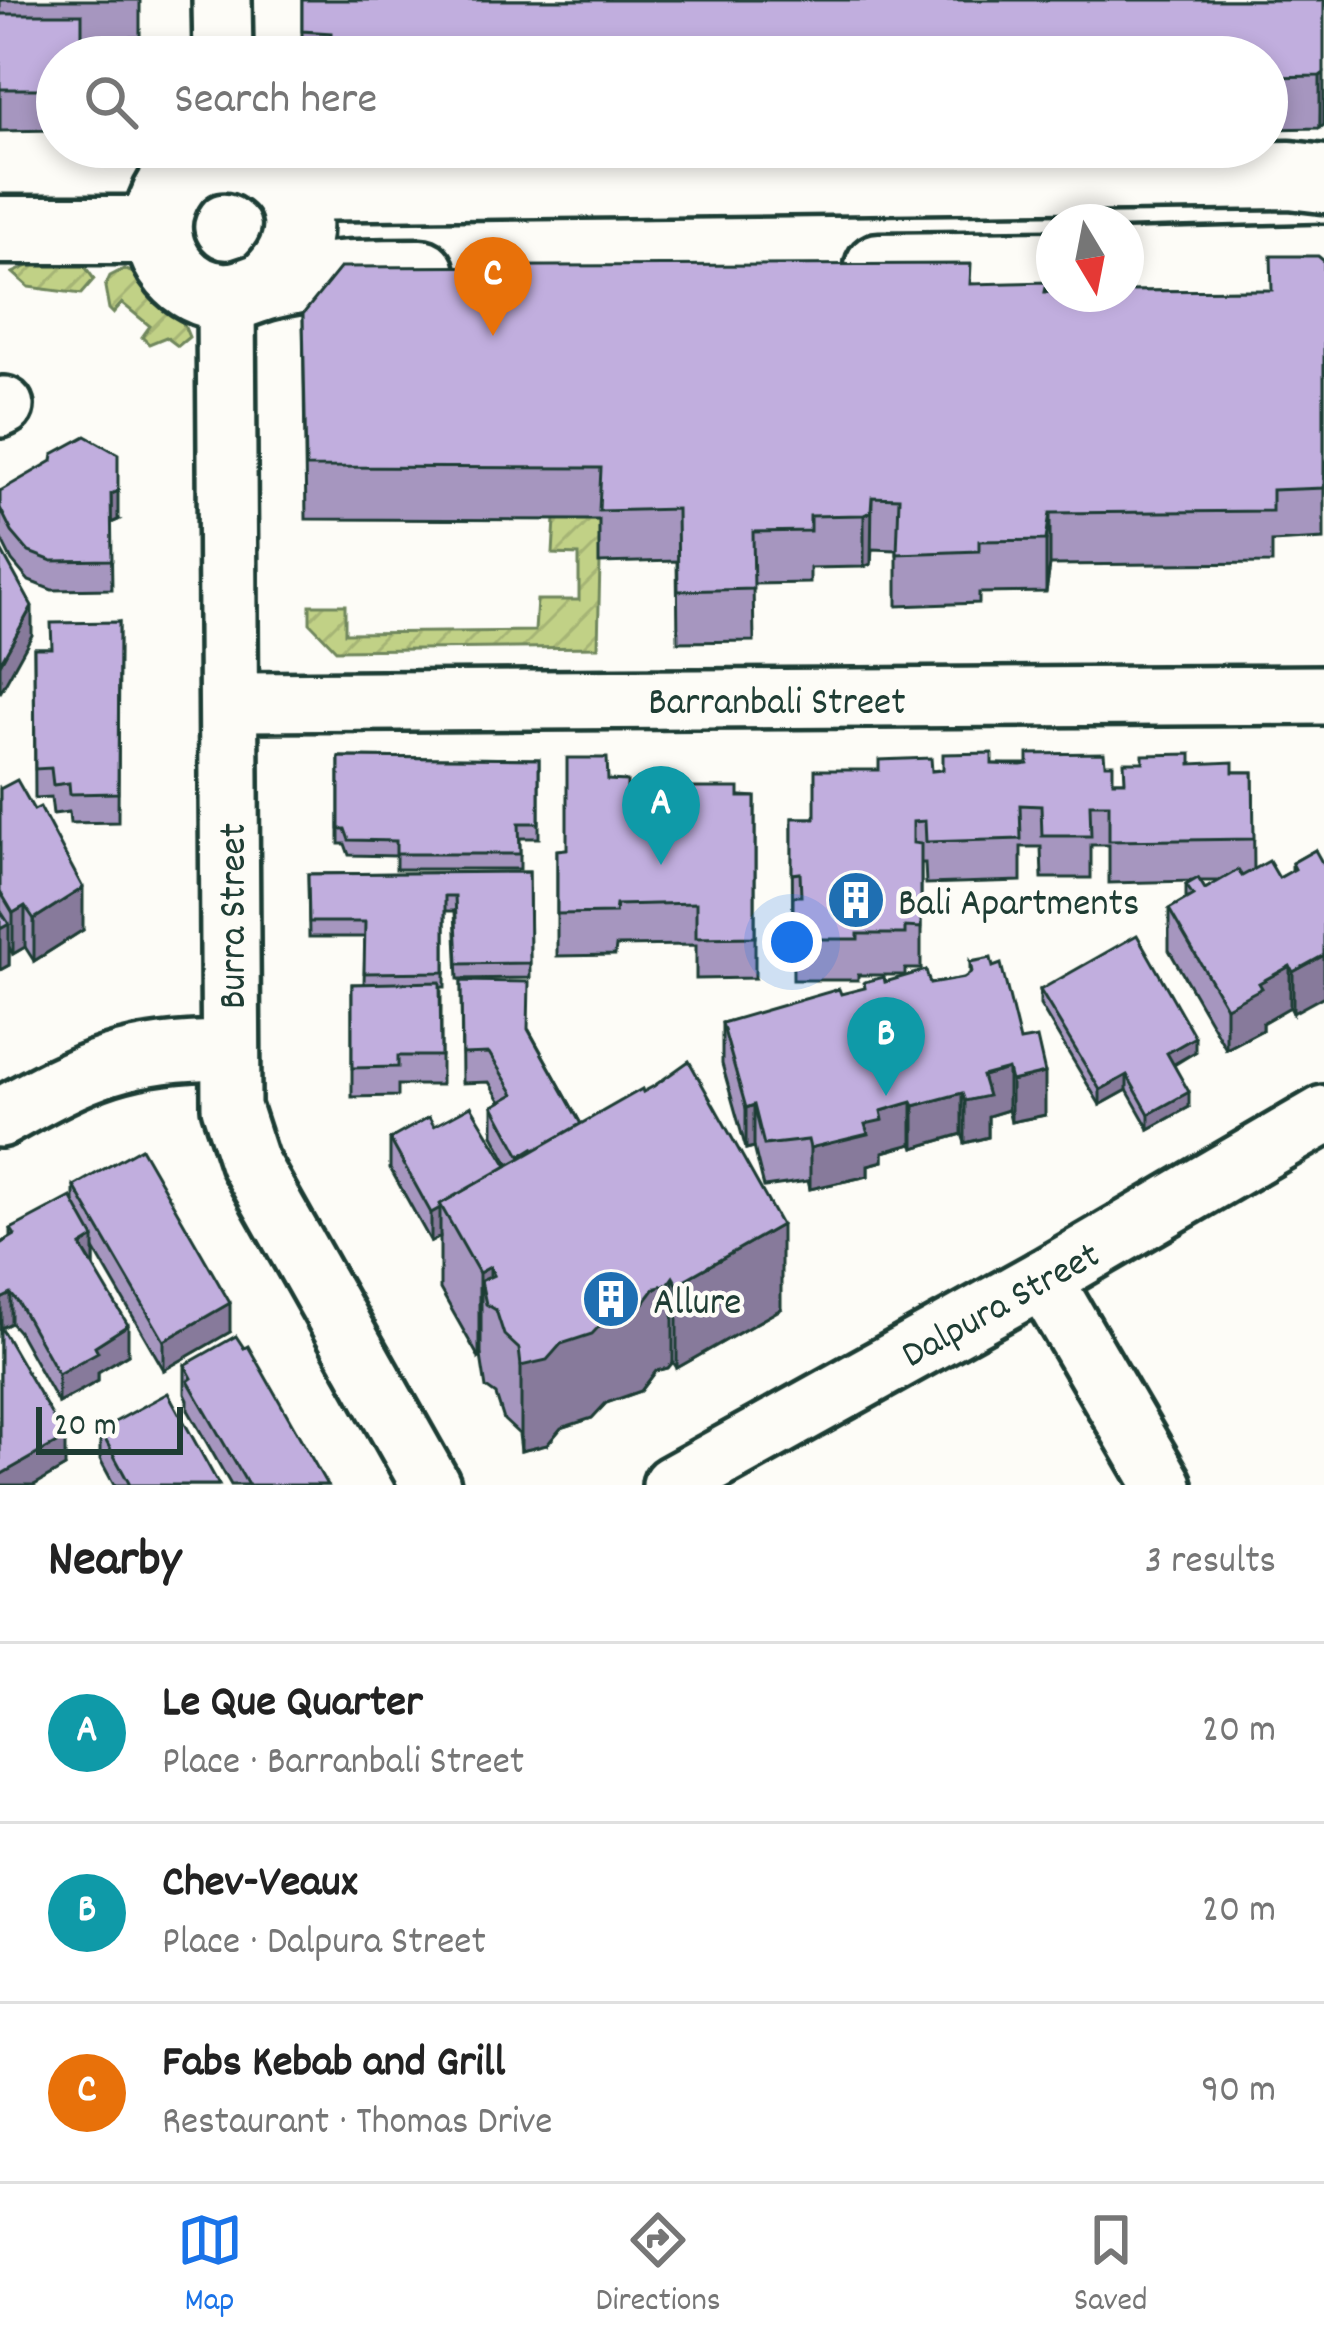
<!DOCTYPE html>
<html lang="en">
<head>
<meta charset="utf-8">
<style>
  :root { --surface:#fff; --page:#f2f2f2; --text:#222; --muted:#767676; --line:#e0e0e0; --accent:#1a73e8 }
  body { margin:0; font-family:Dekko,sans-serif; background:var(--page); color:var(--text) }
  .compass { position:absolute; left:1036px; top:204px; width:108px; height:108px; border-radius:50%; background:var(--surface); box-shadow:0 6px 18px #0003; rotate:170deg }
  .scale { position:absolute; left:36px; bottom:30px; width:147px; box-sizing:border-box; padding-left:12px; border:6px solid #1f3d34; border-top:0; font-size:33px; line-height:42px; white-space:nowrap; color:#1f3d34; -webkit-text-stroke:9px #fdfcf7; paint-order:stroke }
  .you { position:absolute; left:792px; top:942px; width:42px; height:42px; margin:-30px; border:9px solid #fff; border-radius:50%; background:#1a73e8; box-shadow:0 0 0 18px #1a73e833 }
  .badge { display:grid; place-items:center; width:78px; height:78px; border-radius:50%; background:var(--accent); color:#fff; font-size:39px; font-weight:700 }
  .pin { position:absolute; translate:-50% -99px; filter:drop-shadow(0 3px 6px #0008) }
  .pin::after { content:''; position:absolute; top:63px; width:42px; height:36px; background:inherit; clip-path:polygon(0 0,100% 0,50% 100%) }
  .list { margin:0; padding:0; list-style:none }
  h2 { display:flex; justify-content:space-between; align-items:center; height:156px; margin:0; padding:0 48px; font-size:51px }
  h2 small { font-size:39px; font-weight:400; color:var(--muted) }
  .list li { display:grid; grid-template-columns:78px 1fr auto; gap:36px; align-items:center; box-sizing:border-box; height:180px; padding:0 48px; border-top:3px solid var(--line) }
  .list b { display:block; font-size:45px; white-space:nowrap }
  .list p { margin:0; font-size:39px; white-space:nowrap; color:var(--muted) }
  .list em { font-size:39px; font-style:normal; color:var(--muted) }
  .icon { flex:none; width:66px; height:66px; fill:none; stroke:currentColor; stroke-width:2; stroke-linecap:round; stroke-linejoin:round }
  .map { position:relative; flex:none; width:1324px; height:1485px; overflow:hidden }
  .search { position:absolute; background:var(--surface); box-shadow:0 6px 18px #0003; left:36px; right:36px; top:36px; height:132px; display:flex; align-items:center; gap:30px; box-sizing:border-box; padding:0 42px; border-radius:66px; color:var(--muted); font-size:45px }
  .sheet { height:696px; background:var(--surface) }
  nav { display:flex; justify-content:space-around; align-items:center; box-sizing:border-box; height:168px; border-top:3px solid var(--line); background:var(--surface); font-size:33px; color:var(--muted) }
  nav a { display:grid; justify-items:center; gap:6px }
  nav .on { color:var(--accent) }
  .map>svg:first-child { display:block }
</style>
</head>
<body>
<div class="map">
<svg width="1324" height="1485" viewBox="0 0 1324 1485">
  <defs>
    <pattern id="garden-furrows" width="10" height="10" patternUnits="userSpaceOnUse" patternTransform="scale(3)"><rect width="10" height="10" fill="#c1d186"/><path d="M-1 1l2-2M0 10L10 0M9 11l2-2" fill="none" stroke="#a5b474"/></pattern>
  </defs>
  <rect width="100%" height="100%" fill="#fdfcf7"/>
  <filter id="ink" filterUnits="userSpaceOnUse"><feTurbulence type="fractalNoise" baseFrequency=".00833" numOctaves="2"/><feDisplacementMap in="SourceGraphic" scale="24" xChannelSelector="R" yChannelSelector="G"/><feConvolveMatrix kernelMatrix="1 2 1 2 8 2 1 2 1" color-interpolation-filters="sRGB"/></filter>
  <g filter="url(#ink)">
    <!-- garden -->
    <g fill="url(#garden-furrows)" stroke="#70875d" stroke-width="3">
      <path d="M46,258l35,3 13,18 -13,15 -52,-7 -16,-14z"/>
      <path d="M124,269c31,11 54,38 65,68l-11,9 -12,-9 -17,7 -7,-7 8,-11 -28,-23 -9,10 -4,-4 -4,-22 5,-11z"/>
      <path d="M555,519l46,1 -3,127 -262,3 -26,-27v-18h35v28l190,-2 2,-31h42v-45l-26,-1z"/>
    </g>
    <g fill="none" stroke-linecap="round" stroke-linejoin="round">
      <!-- street casing -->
      <g stroke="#1f3d34" stroke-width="66">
        <g id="street">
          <path d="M222,0l1,57"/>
          <path d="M226,297l5,810 18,55 182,323"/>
          <path d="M0,408l4,-2"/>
          <path d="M230,702l1094,-7"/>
          <path d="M0,1118c89,-50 125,-67 229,-68"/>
          <path d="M1043,1279l120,206"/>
          <path d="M672,1485l371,-206 281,-164"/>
        </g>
      </g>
      <!-- secondary casing -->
      <g stroke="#1f3d34" stroke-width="75">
        <g id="secondary">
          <path d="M285,187l1005,-12 34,4"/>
          <path d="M0,230h157"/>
          <path d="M1126,264l198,-5"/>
          <path d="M879,267l175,-2"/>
          <path d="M265,286c101,-88 -63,-190 -103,-82 -9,23 -3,49 13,68 12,14 29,23 47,24 17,2 29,-6 44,-10 49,-13 105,-13 155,-13"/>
        </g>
      </g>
      <!-- street -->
      <use href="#street" stroke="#fdfcf7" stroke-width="57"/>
      <!-- secondary -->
      <use href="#secondary" stroke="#fdfcf7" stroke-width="66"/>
    </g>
    <!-- wall -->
    <g fill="#a696bf" stroke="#1f3d34" stroke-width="3" fill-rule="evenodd">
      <path d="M0,0h140v37l-58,1 -25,19v73l-57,1z"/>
      <path d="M302,0h1022l-4,128 -53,1v-72h-965z"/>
      <path d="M1324,261v278l-52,3v21l-222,2 -4,27 -67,1v10l-82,3v-56l-25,-1 -1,15 -7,3 -54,1v15l-57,1 1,57 -76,1 -1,-81 -78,2v-43l-293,-1 -3,-205 668,-30 76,8 224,-2z"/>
      <path d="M0,491l118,29 -7,3 1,66 -60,1 -23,-9 -17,-20 -12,-24z"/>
      <path d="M119,622l-1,200 -48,1 -1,-11 -16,2 -2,-17 -16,1 -1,-150h17z"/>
      <path d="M339,757l200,2v79h-19v31h-124v-13l-47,-1 -4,-11h-6z"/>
      <path d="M992,764h113l8,17h11l67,-17 42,8h20l1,98 25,8 13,-7v-8l23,-13 -22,163 -3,-6 -28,16v7l-36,19 -57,-99v-41l17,-10v-14l6,-4 -83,2v-38h-18v33h-49l-1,-31h-20v34l-95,3 -1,-21h-4v106h-16v6h-47v5h-65l-1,-162h23l117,-47zM1200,881h19l-14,8z"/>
      <path d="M627,788l128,9v181l-59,1v-34l-80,1 -1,9 -58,1v-106l10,-1z"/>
      <path d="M0,789l83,141 -49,31 -9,-14 -12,7 -4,-7v18l-9,5z"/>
      <path d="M529,872l1,106 -72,1 -3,-68h-10v76h-4v98h-43v11l-46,1v-113h12l1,-47h-56l-1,-63z"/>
      <path d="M970,962l50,79 25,74 -34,7 -3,-12 -20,6v21l-23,6 -3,-9 -48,14 -2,-4 -29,8v9l-15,4v11l-58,13 -2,-8 -44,6 -10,-40 -8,2 -24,-85v-41l119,-29 89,-10 34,-6 6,-4z"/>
      <path d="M461,981l68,49 52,94 200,185 -104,59 -4,-6 -5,6 -12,3 -15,20 -35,12 -14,15 -31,10 -14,17 -26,6 -2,-17 -15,-14 -8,-25 -10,-7 -5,-32 -2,2 -39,-69v-52l-9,5 -41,-74v-29l44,-13 73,40 2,-1 -16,-30v-29l8,-4 -12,-20 -27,1z"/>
      <path d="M1040,990l155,62 -21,13 15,42 -40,22 -22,-39 -27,15 -60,-100z"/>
      <path d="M74,1186l156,146 -66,38 -70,-121v18l34,87 -30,18v9l-40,22 -40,-72 -7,-8 -10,5 64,139 -31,18h-34v-241l11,-7v-8l63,-26z"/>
      <path d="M185,1365l142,120h-96l-43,-75v-10l-3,-6z"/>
      <path d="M100,1430l119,55h-105l-14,-26z"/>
    </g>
    <!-- shaded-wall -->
    <g fill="#877a9b" stroke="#1f3d34" stroke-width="3">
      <path d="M1324,73v52l-4,3v-52z"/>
      <path d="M118,491v29l-7,3v-29z"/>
      <path d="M872,497l-1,67 -7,3v-52z"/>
      <path d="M1050,513v52l-4,27v-52z"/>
      <path d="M32,606v29l-32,58v-29z"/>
      <path d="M83,888v42l-49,31v-42z"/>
      <path d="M25,906v41l-12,7v-41z"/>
      <path d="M9,924v41l-9,5v-41z"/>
      <path d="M1324,955v41l-31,17v-41z"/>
      <path d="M1290,966v41l-28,16v7l-36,19v-42l33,-24z"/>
      <path d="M1195,1037v15l-28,16v-15z"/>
      <path d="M1008,1069v41l-20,6v21l-23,6v-42l17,-25z"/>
      <path d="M1045,1073v42l-34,7v-41z"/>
      <path d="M1127,1075v15l-27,15v-15z"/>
      <path d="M1189,1092v15l-40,22v-15z"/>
      <path d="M962,1093v41l-48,14v-42z"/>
      <path d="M912,1102v42l-29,8v9l-15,4v11l-58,13v-41l55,-24 16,-13z"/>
      <path d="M754,1105v42l-8,2v-41z"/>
      <path d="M440,1208v29l-9,5v-29z"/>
      <path d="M781,1225v84l-104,59v-84z"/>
      <path d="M94,1238v29l-13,-21z"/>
      <path d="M490,1267v39l-9,-25v75l-2,2v-85z"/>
      <path d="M673,1277v85l-5,6 -12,3 -15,20 -35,12 -14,15 -31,10 -14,17 -26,6v-85l85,-47z"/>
      <path d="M11,1294v29l-10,5v-29z"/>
      <path d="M230,1303v29l-66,38v-29z"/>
      <path d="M128,1325v29l-30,18v9l-40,22v-29l37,-28z"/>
      <path d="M65,1438v29l-31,18h-34v-10z"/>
    </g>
    <!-- building -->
    <g fill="#c1aede" stroke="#1f3d34" stroke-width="3">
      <path d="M302,0h1022v73l-4,3 -53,1v-20h-936v-24l-29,-2z"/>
      <path d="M0,14h82v43h-25v32h-57z"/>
      <path d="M1271,256h47l6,5v227l-52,2v21l-222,2 -4,27 -67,1v10l-82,3 2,-56 -27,-1 -1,15 -7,3 -54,1v15l-57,1 1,57 -76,2 -1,-82 -78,2 2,-43 -295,-1 -3,-153 38,-47 630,-3 -1,20 77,-2 -2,10h9v2h72v-3l146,-1z"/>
      <path d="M86,436l32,18v37l-7,3 1,66 -60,1 -23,-9 -17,-20 -12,-24v-17l52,-30 1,-7z"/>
      <path d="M0,548l32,58 -32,58z"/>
      <path d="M119,622l-1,171 -48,1 -1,-11 -16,2 -2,-17 -16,1 -1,-121h18l-1,-25z"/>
      <path d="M992,753v11l29,1 7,-1v-10l76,-1 1,11h8v17h12l-1,-19h19v-7l48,-1v10l42,-2v10h20l1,67 -145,2v-37h-19l1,32h-49l-1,-30 -21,-1 1,34 -95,3 -1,-21 -12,1v21l8,1v84l-16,-1v7h-47v5h-65v-43h8l-1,-23 -8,1v-56h23v-48h64v-10l52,-2 1,13 11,-1v-16z"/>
      <path d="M339,757l200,2v64h-20l1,31h-124v-13l-47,-1 -4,-11h-6z"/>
      <path d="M567,758h40l1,22 19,1v7h112v9h16v140l-59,1v-35l-80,2 -1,8 -58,1v-64l10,-1z"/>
      <path d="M17,780l17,30 6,-3 43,81 -49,31 -9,-13 -12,7 -13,-22v-102z"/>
      <path d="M1315,850l9,16v89l-31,17 -3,-6 -31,17 3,5 -36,19 -57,-98 24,-14 -7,-10 12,-7 7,11 33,-19 4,6 27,-15 10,17 16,-9 -3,-6z"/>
      <path d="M529,872l1,91 -72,1 -3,-68h-10v76l-81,1 1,-51h-56l-1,-48z"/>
      <path d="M0,910l9,14 -9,5z"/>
      <path d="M1137,935l58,102 -28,16 22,39 -40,22 -22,-39 -27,15 -60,-100z"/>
      <path d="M991,958l2,9 8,-3 19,77 17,-3 8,35 -34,8 -3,-12 -26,7 6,20 -23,5 -3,-8 -48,13 -2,-4 -31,9 2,9 -18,4 3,10 -58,14 -2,-8 -44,5 -10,-40 -8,3 -24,-85 117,-34 2,5 24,-6 -1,-6 20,-5 1,5 41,-12 4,14 34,-6 8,-6 -2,-10z"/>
      <path d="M461,981l68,1 -1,47 53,95 -47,27 -1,-3 -13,8 -27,-50 21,-12 -25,-41 -27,1z"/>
      <path d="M440,982l1,74h-43v11l-46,1v-84z"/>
      <path d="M689,1061l92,164 -104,59 -4,-7 -5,7 -12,3 -15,20 -35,12 -14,15 -31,10 -14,16 -26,6 -2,-17 -15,-14 -8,-25 -10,-6 -5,-23 13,-6 -4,-8 -11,6 -39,-69 202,-115 1,3 11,-6z"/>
      <path d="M471,1106l36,60 -67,38v4l-9,5 -41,-74 39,-22 5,9z"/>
      <path d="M141,1148l89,155 -66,38 -90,-155z"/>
      <path d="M71,1197l23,41 -13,8 47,79 -33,21 3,6 -40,22 -40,-72 -7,-8 -10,5 -1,-2v-53l15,-9 -4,-6z"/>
      <path d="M0,1326l65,112 -65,37z"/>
      <path d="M236,1336l8,12 4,-2 79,139h-79l-60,-104 4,-3 -7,-13z"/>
      <path d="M168,1393l51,92h-89l-30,-55z"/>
    </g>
  </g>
  <!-- icons -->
  <defs>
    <g id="building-disc" transform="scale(3)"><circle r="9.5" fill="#1f6fb2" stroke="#fdfcf7"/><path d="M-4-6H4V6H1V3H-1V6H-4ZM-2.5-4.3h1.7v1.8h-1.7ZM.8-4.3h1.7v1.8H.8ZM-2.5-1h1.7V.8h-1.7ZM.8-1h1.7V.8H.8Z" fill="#fff"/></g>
  </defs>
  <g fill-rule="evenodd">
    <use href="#building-disc" x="856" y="900"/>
    <use href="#building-disc" x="611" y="1299"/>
  </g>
  <g text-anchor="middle" stroke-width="9" stroke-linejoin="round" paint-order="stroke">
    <!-- street labels -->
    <g font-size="39" fill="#1f3d34" stroke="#fdfcf7">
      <text x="777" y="713">Barranbali Street</text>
      <text transform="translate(230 916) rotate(-90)" y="14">Burra Street</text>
      <text transform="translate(999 1302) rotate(-29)" y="14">Dalpura Street</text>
    </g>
    <!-- poi labels -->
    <g font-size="39" fill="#1f3d34" stroke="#fdfcf7" text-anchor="start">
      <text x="898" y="914">Bali Apartments</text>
      <text x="653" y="1313">Allure</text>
    </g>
  </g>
</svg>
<svg class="compass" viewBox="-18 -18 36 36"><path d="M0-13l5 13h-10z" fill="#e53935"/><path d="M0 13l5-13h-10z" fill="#767676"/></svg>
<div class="scale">20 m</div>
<div class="you"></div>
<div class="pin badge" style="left:661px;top:865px;background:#0f9aa8">A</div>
<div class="pin badge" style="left:886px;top:1096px;background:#0f9aa8">B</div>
<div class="pin badge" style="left:493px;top:336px;background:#e8710a">C</div>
<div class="search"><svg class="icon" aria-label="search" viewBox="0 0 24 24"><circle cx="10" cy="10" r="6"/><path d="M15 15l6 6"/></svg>Search here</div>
</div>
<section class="sheet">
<h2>Nearby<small>3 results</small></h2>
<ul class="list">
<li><span class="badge" style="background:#0f9aa8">A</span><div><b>Le Que Quarter</b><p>Place · Barranbali Street</p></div><em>20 m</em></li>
<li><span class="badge" style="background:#0f9aa8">B</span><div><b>Chev-Veaux</b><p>Place · Dalpura Street</p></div><em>20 m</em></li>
<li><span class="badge" style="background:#e8710a">C</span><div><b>Fabs Kebab and Grill</b><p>Restaurant · Thomas Drive</p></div><em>90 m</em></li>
</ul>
</section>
<nav>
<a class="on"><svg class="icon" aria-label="map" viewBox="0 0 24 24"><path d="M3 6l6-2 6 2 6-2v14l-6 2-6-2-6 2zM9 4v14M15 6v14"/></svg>Map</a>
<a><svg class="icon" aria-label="directions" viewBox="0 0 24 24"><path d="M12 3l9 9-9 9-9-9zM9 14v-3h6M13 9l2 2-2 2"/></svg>Directions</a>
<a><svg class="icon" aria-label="saved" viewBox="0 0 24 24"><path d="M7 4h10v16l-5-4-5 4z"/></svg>Saved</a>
</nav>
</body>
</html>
